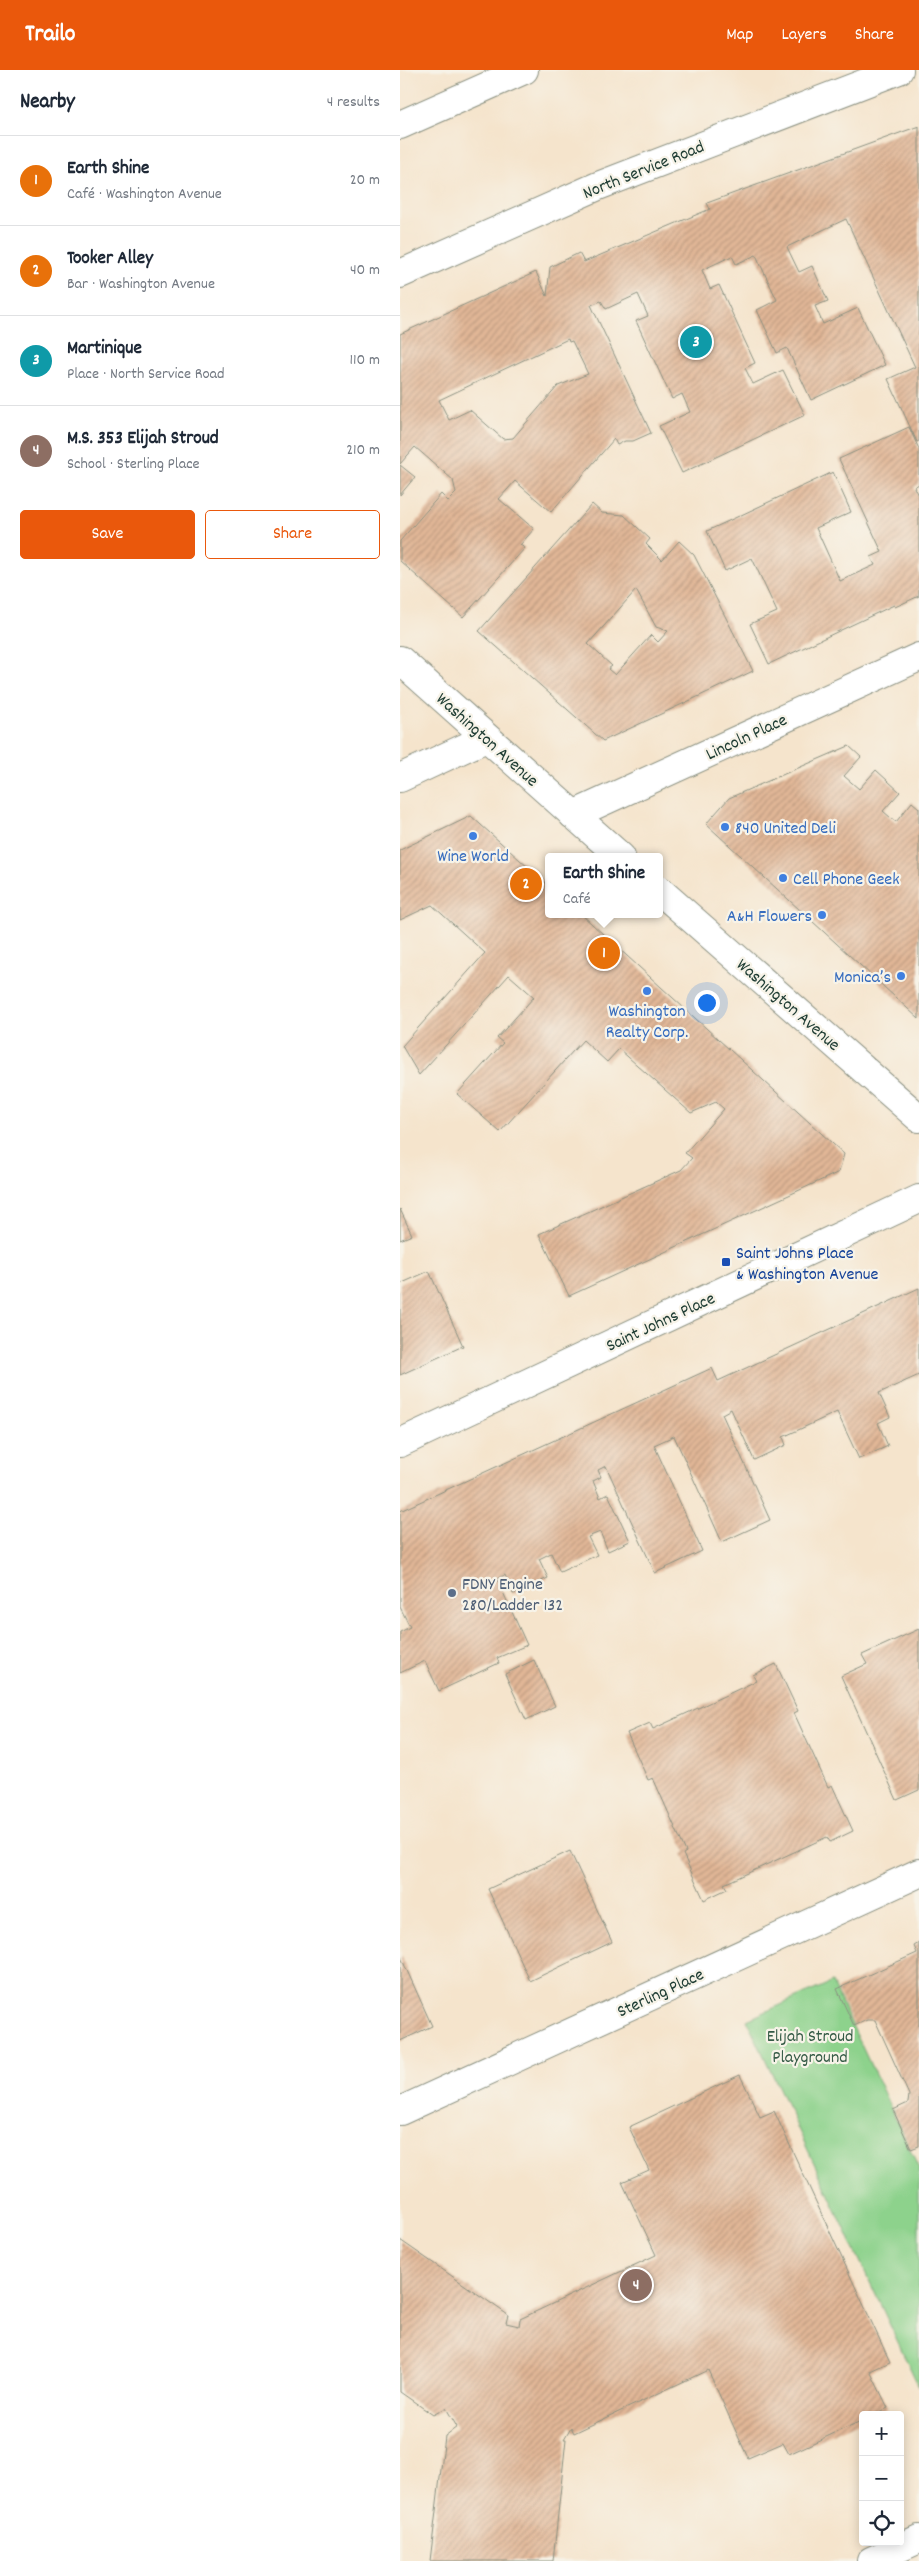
<!DOCTYPE html>
<html lang="en">
<head>
<meta charset="utf-8">
<style>
  :root { --surface:#fff; --page:#f6f6f7; --text:#1f2937; --muted:#747a83; --line:#e0e1e3; --accent:#ea580c }
  body { margin:0; font-family:Dekko,sans-serif; background:var(--page); color:var(--text) }
  .controls { position:absolute; right:15px; bottom:15px; display:grid; overflow:hidden; border-radius:5px; box-shadow:0 2px 12px #0003 }
  .controls button { width:45px; height:45px; display:grid; place-items:center; padding:0; border:0; border-bottom:1px solid var(--line); background:var(--surface); color:var(--text); font:25px sans-serif }
  .you { position:absolute; left:306px; top:932px; width:18px; height:18px; margin:-12px; border:4px solid #fff; border-radius:50%; background:#1a73e8; box-shadow:0 0 0 8px #1a73e833 }
  .badge { display:grid; place-items:center; width:32px; height:32px; border-radius:50%; background:var(--accent); color:#fff; font-size:16px; font-weight:700 }
  .pin { position:absolute; translate:-50% -50%; border:2px solid #fff; box-shadow:0 1px 5px #0006 }
  .popup { position:absolute; left:145px; top:783px; width:118px; height:65px; box-sizing:border-box; display:grid; place-content:center; border-radius:5px; background:var(--surface); filter:drop-shadow(0 1px 4px #0005); font-size:16px; white-space:nowrap; color:var(--muted) }
  .popup b { font-size:19px; color:var(--text) }
  .popup::after { content:''; position:absolute; left:50%; top:100%; margin-left:-10px; border:10px solid transparent; border-top-color:var(--surface) }
  .list { margin:0; padding:0; list-style:none }
  h2 { display:flex; justify-content:space-between; align-items:center; height:65px; margin:0; padding:0 20px; font-size:21px }
  h2 small { font-size:16px; font-weight:400; color:var(--muted) }
  .list li { display:grid; grid-template-columns:32px 1fr auto; gap:15px; align-items:center; box-sizing:border-box; height:90px; padding:0 20px; border-top:1px solid var(--line) }
  .list b { display:block; font-size:19px; white-space:nowrap }
  .list p { margin:0; font-size:16px; white-space:nowrap; color:var(--muted) }
  .list em { font-size:16px; font-style:normal; color:var(--muted) }
  .actions { display:flex; gap:10px; padding:15px 20px }
  .actions a { flex:1; padding:11px 0; border:1px solid var(--accent); border-radius:5px; text-align:center; font-size:18px; color:var(--accent) }
  .actions .main { background:var(--accent); color:#fff }
  .icon { flex:none; width:28px; height:28px; fill:none; stroke:currentColor; stroke-width:2; stroke-linecap:round; stroke-linejoin:round }
  .map { position:relative; flex:none; width:519px; height:2491px; overflow:hidden }
  header { display:flex; align-items:center; gap:30px; box-sizing:border-box; height:70px; padding:0 25px; background:var(--accent); color:#fff }
  header strong { font-size:24px }
  nav { display:flex; gap:28px; margin-inline-start:auto; font-size:18px }
  main { display:flex }
  aside { flex:1; background:var(--surface) }
  .map>svg:first-child { display:block }
</style>
</head>
<body>
<header>
<strong>Trailo</strong>
<nav><a>Map</a><a>Layers</a><a>Share</a></nav>
</header>
<main>
<aside>
<h2>Nearby<small>4 results</small></h2>
<ul class="list">
<li><span class="badge" style="background:#e8710a">1</span><div><b>Earth Shine</b><p>Café · Washington Avenue</p></div><em>20 m</em></li>
<li><span class="badge" style="background:#e8710a">2</span><div><b>Tooker Alley</b><p>Bar · Washington Avenue</p></div><em>40 m</em></li>
<li><span class="badge" style="background:#0f9aa8">3</span><div><b>Martinique</b><p>Place · North Service Road</p></div><em>110 m</em></li>
<li><span class="badge" style="background:#8d6e63">4</span><div><b>M.S. 353 Elijah Stroud</b><p>School · Sterling Place</p></div><em>210 m</em></li>
</ul>
<div class="actions"><a class="main">Save</a><a>Share</a></div>
</aside>
<div class="map">
<svg width="519" height="2491" viewBox="0 0 519 2491">
  <defs>
    <pattern id="building-hatch" width="6" height="6" patternUnits="userSpaceOnUse" patternTransform="scale(1.25)"><rect width="6" height="6" fill="#e2b797"/><path d="M-1 1l2-2M0 6l6-6M5 7l2-2" fill="none" stroke="#b7967c"/></pattern>
  </defs>
  <rect width="100%" height="100%" fill="#f7f3e8"/>
  <filter id="ink" filterUnits="userSpaceOnUse"><feTurbulence type="fractalNoise" baseFrequency=".02" numOctaves="2"/><feDisplacementMap in="SourceGraphic" scale="10" xChannelSelector="R" yChannelSelector="G"/><feConvolveMatrix kernelMatrix="1 2 1 2 8 2 1 2 1" color-interpolation-filters="sRGB"/></filter>
  <filter id="wash" filterUnits="userSpaceOnUse"><feTurbulence type="fractalNoise" baseFrequency=".0096" numOctaves="4" result="noise"/><feDisplacementMap in="SourceGraphic" scale="20" xChannelSelector="R" yChannelSelector="G"/><feGaussianBlur stdDeviation="1.12" result="paint"/><feColorMatrix in="noise" values="0 0 0 0 0 0 0 0 0 0 0 0 0 0 0 0 0 1.4 0 .05"/><feComposite in="paint" operator="in"/></filter>
  <g filter="url(#wash)">
    <rect width="100%" height="100%" fill="#f5e4cc"/>
    <!-- park -->
    <path fill="#8dd28c" stroke="#568860" d="M432,1912l87,187v218l-172,-367z"/>
    <g id="blocks">
      <!-- building -->
      <g fill="url(#building-hatch)" fill-rule="evenodd">
        <path d="M519,56v315l-2,1 -29,-63 27,-12 -69,-148 -59,28 12,25 13,-6 16,35 -13,5 8,18 35,-16 27,57 -74,35 -24,-52 -10,5 -20,-43 20,-10 -21,-45 -20,9 -4,-8 -30,14 8,19 9,-4 36,78 -10,5 8,16 30,-14 22,45 -123,58 -23,-47 31,-14 -8,-18 -10,5 -36,-78 12,-5 -10,-22 -32,15 -5,-8 -10,4 60,128 -18,8h-8l-8,4 -3,-6 -63,73 -36,-31 -16,18 35,30 -14,16 5,3 -62,69 -63,-56v-20l41,-47 7,7 8,-8 -3,-13 -38,-33 -15,17v-130l136,-62 11,24 3,-29 29,-14 5,9 126,-53 -3,-6zM168,269l1,3 3,-1 16,33 -30,12 -45,52 -10,1 -33,-29 -21,10 -10,-20z"/>
        <path d="M509,357l10,22v35l-5,3 5,11v98l-24,11 -1,-2 -125,59 -19,-40 27,-12 -25,-54 -27,13 -18,-40 126,-59 18,40 -35,16 24,53 35,-16 -4,-8 11,-5 -43,-93z"/>
        <path d="M0,395l15,12 -15,18z"/>
        <path d="M192,434l10,9 22,2 26,24 -4,5 16,16 17,-19 15,14 59,116 -150,70 -124,-110zM236,520l20,37 12,4 -10,11 -7,-7 -36,40 -7,-6 4,-3 -24,-22z"/>
        <path d="M449,676l12,11 -17,19 15,13 17,-19 24,22 -17,19 8,7 5,4 16,-20 7,6v211l-213,-195 23,-26z"/>
        <path d="M71,746l78,70v28h32l263,240 -5,18 -270,124 -30,-62 142,-64 11,-12 -7,-5 39,-44 -8,-7 -25,11 -72,-64 -12,13 -24,-22 -83,92 -43,-38 46,-51 -6,-5 37,-41 -25,-22 -90,100 -17,-29 83,-93 -53,-48 -32,15v-70z"/>
        <path d="M0,1139l12,26 -12,5z"/>
        <path d="M29,1201l34,75 -63,29v-91z"/>
        <path d="M519,1218v87l-40,18 11,24 -12,6 10,23 -29,13 -22,-47 -54,25 3,8 -32,15 -23,-51 -9,5 48,106 -48,22 -48,-106 -20,9 48,106 -47,22 -49,-107 -8,4 3,7 -8,4 7,17 8,-4 22,47 -22,10 -8,-19 -12,5 9,18 -37,17 -9,-19 -12,6 9,19 -35,16 -8,-19 -8,4 30,66 -30,13 2,5 -60,28 -14,-30 -25,12v-41l10,-5 -10,-20v-96l312,-143 6,13z"/>
        <path d="M519,1559v161l-22,10 -56,-124 26,-12 -5,-9z"/>
        <path d="M134,1590l21,46 -29,14 -21,-46z"/>
        <path d="M376,1594l22,47 -4,2 34,74 4,-2 21,46 -23,11 -3,-5 -103,47 3,5 -23,11 -21,-46 3,-2 -33,-74 -5,2 -21,-47 23,-10 3,6 103,-48 -3,-6z"/>
        <path d="M170,1781l42,91 -82,39 -42,-92z"/>
        <path d="M519,1873v203l-8,3 -18,-39 15,-7 1,-8 -34,-75h-8l-13,6 -17,-37 80,-36 -3,-7z"/>
        <path d="M0,1885l32,71 -32,15z"/>
        <path d="M340,2005l20,42 14,-6 116,251 -20,9 18,37 -15,7h-10v5l-74,34 -6,-11 -35,15 -40,-88 -134,63 -3,-6 -7,12h2l-13,122h-123l15,-125 12,-9 -11,-19 -13,7 -33,-23v-152l108,75 -2,8 13,3 1,-7 136,-64 -34,-73 27,-12 -20,-43z"/>
      </g>
    </g>
  </g>
  <g filter="url(#ink)">
    <use href="#blocks" fill-opacity="0" stroke="#8a9080" stroke-width="1"/>
    <g fill="none" stroke-linecap="round" stroke-linejoin="round">
      <!-- minor casing -->
      <g stroke="#8a9080" stroke-width="30">
        <g id="minor">
          <path d="M0,204l198,-88 301,-116"/>
          <path d="M0,708l86,-40"/>
          <path d="M173,745l346,-158"/>
          <path d="M0,1373l519,-244"/>
          <path d="M0,2041l519,-238"/>
          <path d="M471,2491l48,-22"/>
        </g>
      </g>
      <!-- major casing -->
      <g stroke="#8a9080" stroke-width="30">
        <g id="major">
          <path d="M0,55l124,-55"/>
          <path d="M0,590l221,197"/>
          <path d="M259,820l260,228"/>
        </g>
      </g>
      <!-- minor -->
      <use href="#minor" stroke="#fff" stroke-width="28"/>
      <!-- major -->
      <use href="#major" stroke="#fff" stroke-width="28"/>
    </g>
  </g>
  <!-- markers -->
  <g fill="#3f7fe0" stroke="#f7f3e8" stroke-width="2">
    <circle cx="325" cy="757" r="5"/>
    <circle cx="73" cy="766" r="5"/>
    <circle cx="383" cy="808" r="5"/>
    <circle cx="422" cy="845" r="5"/>
    <circle cx="501" cy="906" r="5"/>
    <circle cx="247" cy="921" r="5"/>
  </g>
  <rect fill="#1a4fb4" stroke="#f7f3e8" stroke-width="2" x="321" y="1187" width="10" height="10" rx="2.5"/>
  <circle fill="#5c6f8a" stroke="#f7f3e8" stroke-width="2" cx="52" cy="1523" r="5"/>
  <g text-anchor="middle" stroke-width="4.5" stroke-linejoin="round" paint-order="stroke">
    <!-- street labels -->
    <g font-size="18" fill="#1f3d34" stroke="#f7f3e8">
      <text transform="translate(243 99) rotate(-22)" y="6">North Service Road</text>
      <text transform="translate(346 666) rotate(-25)" y="6">Lincoln Place</text>
      <text transform="translate(88 669) rotate(42)" y="6">Washington Avenue</text>
      <text transform="translate(389 934) rotate(41)" y="6">Washington Avenue</text>
      <text transform="translate(260 1251) rotate(-25)" y="6">Saint Johns Place</text>
      <text transform="translate(260 1922) rotate(-25)" y="6">Sterling Place</text>
    </g>
    <!-- shop labels -->
    <g font-size="18" fill="#366cbe" stroke="#f7f3e8" text-anchor="start">
      <text x="335" y="763">840 United Deli</text>
      <text x="73" y="791" text-anchor="middle">Wine World</text>
      <text x="393" y="814">Cell Phone Geek</text>
      <text x="412" y="851" text-anchor="end">A&amp;H Flowers</text>
      <text x="491" y="912" text-anchor="end">Monica’s</text>
      <text x="247" y="946" text-anchor="middle">Washington<tspan x="247" dy="21">Realty Corp.</tspan></text>
    </g>
    <!-- transit labels -->
    <g font-size="18" fill="#164399" stroke="#f7f3e8" text-anchor="start">
      <text x="336" y="1188">Saint Johns Place<tspan x="336" dy="21">&amp; Washington Avenue</tspan></text>
    </g>
    <!-- service labels -->
    <g font-size="18" fill="#4e5e75" stroke="#f7f3e8" text-anchor="start">
      <text x="62" y="1519">FDNY Engine<tspan x="62" dy="21">280/Ladder 132</tspan></text>
    </g>
    <!-- park labels -->
    <g font-size="18" fill="#355b46" stroke="#f7f3e8">
      <text x="410" y="1971">Elijah Stroud<tspan x="410" dy="21">Playground</tspan></text>
    </g>
  </g>
</svg>
<div class="controls">
<button>+</button>
<button>−</button>
<button><svg class="icon" aria-label="locate" viewBox="0 0 24 24"><circle cx="12" cy="12" r="6"/><path d="M12 2v4M12 18v4M2 12h4M18 12h4"/></svg></button>
</div>
<div class="you"></div>
<div class="pin badge" style="left:204px;top:883px;background:#e8710a">1</div>
<div class="popup"><b>Earth Shine</b>Café</div>
<div class="pin badge" style="left:126px;top:814px;background:#e8710a">2</div>
<div class="pin badge" style="left:296px;top:272px;background:#0f9aa8">3</div>
<div class="pin badge" style="left:236px;top:2215px;background:#8d6e63">4</div>
</div>
</main>
</body>
</html>
